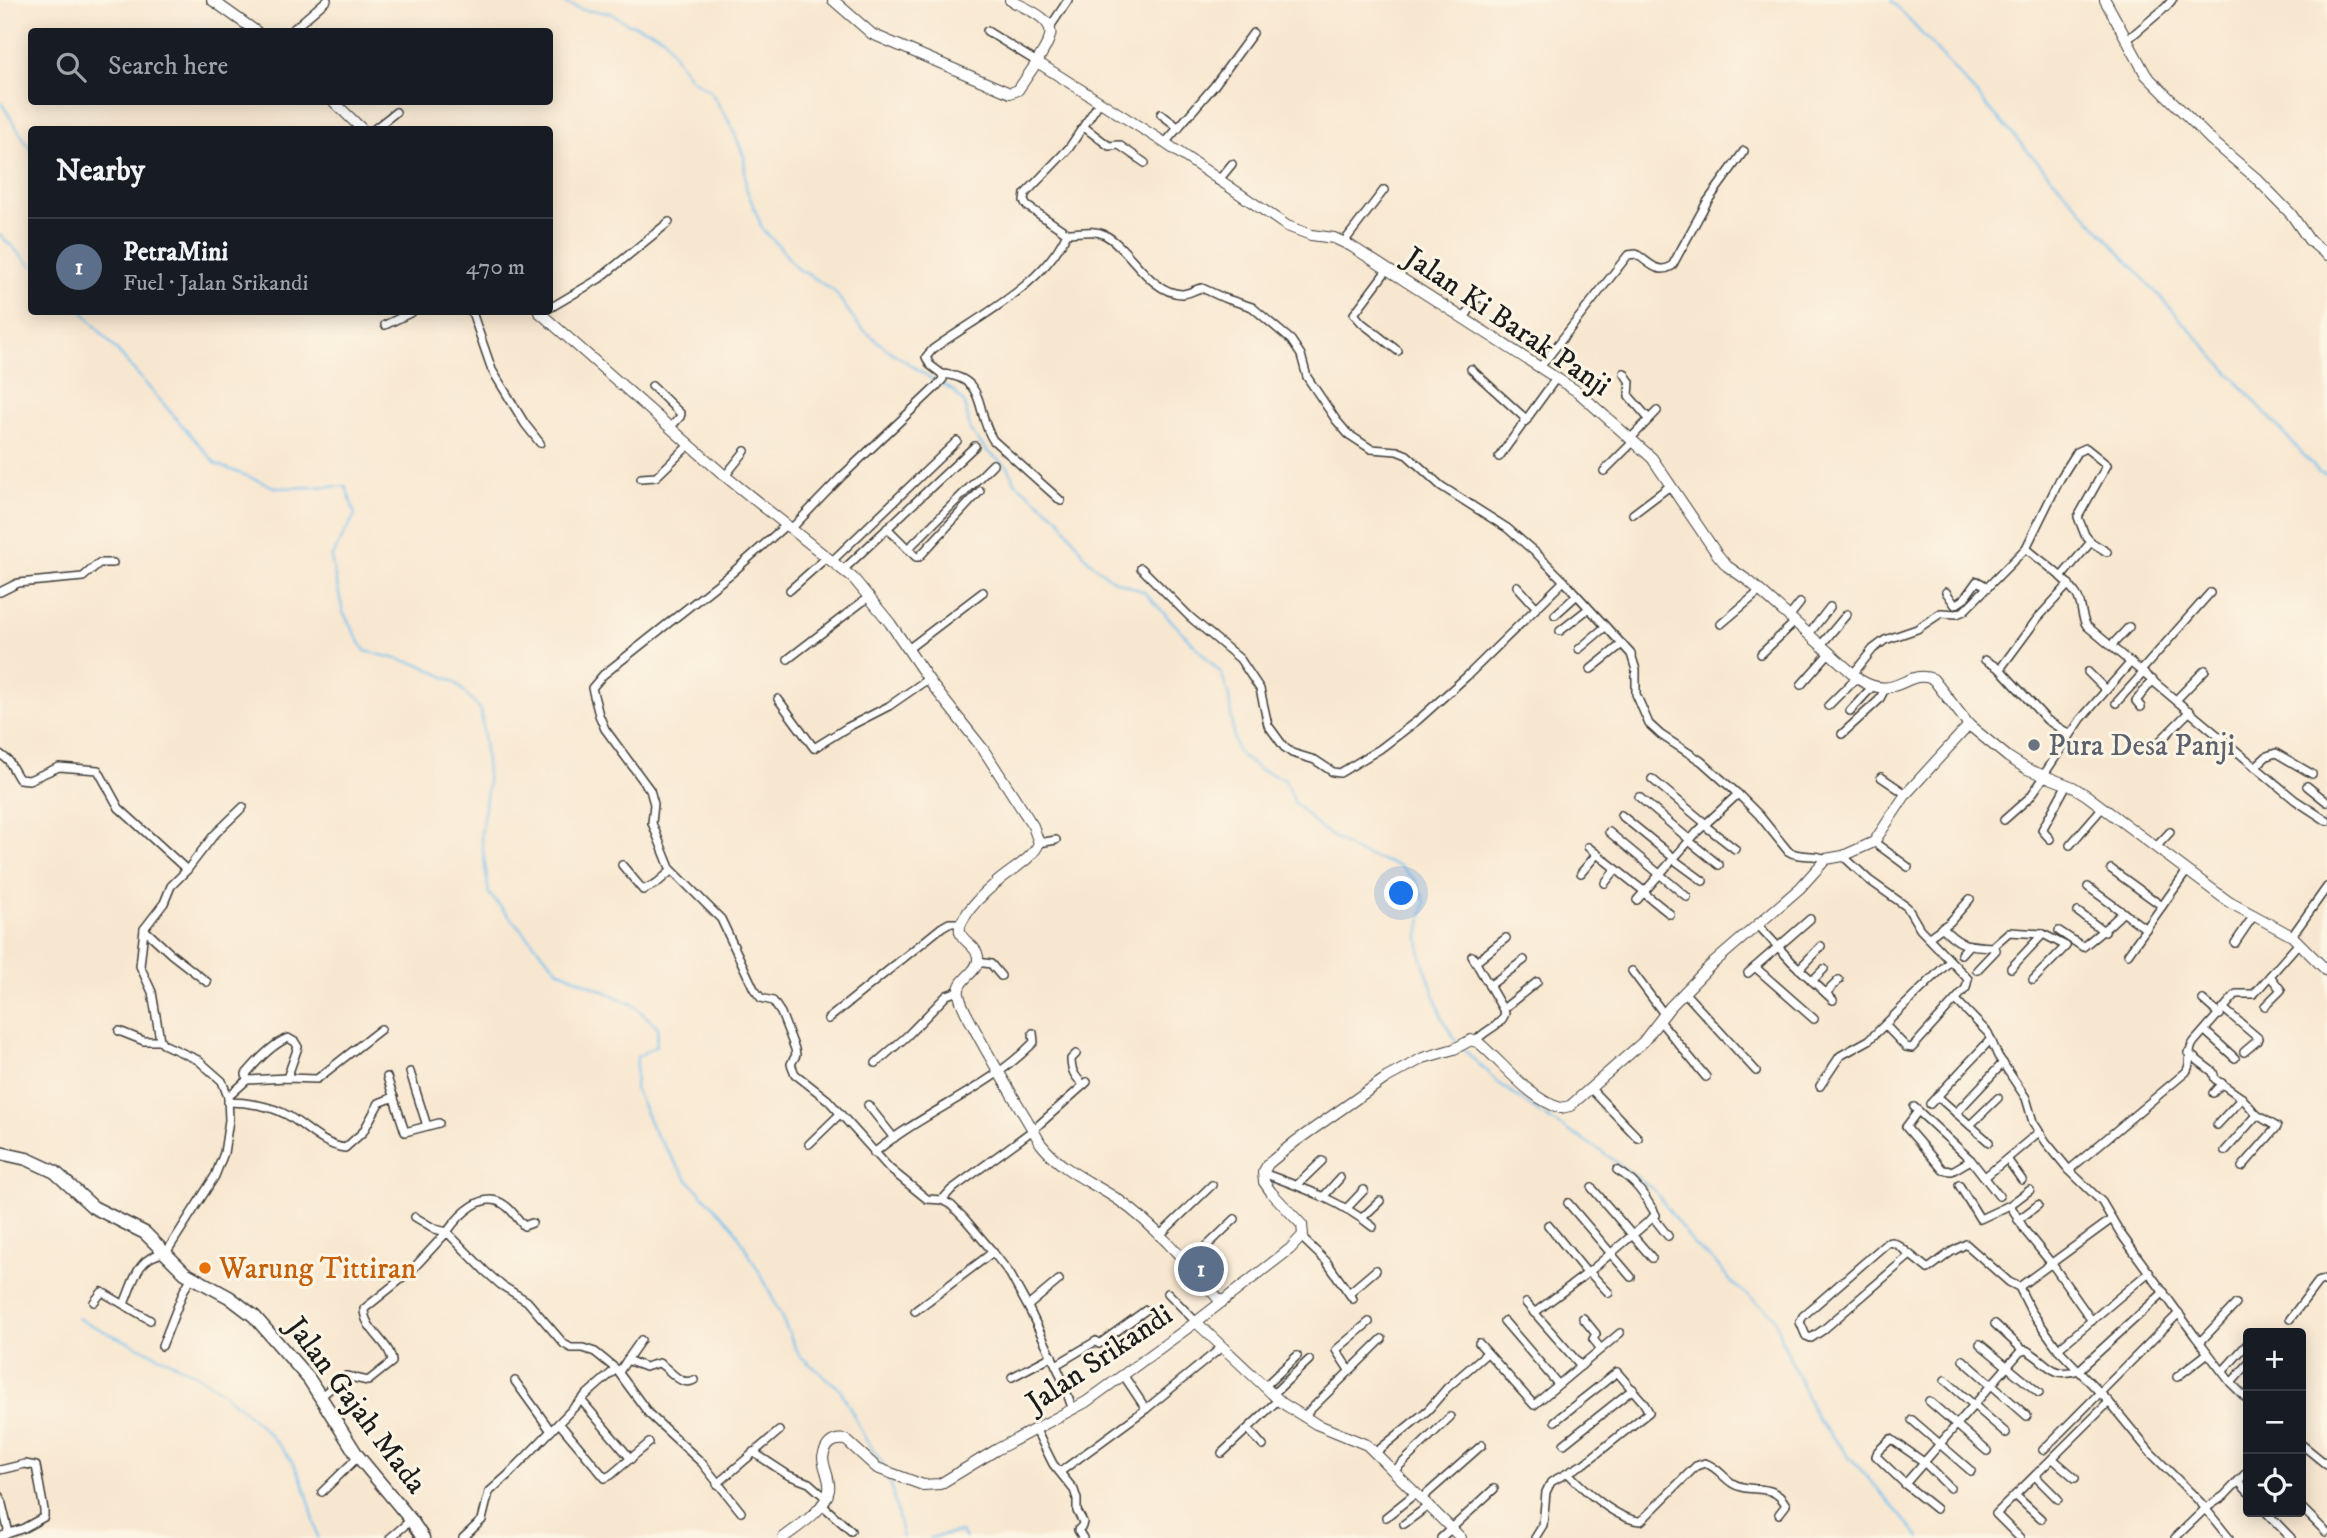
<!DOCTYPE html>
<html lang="en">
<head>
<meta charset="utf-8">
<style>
  :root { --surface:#171b24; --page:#242831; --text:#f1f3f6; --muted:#9ea1a6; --line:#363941; --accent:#1f6fb2 }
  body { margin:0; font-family:"IM FELL DW Pica",serif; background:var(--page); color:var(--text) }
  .controls { position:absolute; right:21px; bottom:21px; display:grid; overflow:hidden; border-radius:7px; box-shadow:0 4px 18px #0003 }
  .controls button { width:63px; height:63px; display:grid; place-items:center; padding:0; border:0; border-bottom:2px solid var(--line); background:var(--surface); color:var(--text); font:35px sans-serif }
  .you { position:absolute; left:1402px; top:894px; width:24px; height:24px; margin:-18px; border:5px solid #fff; border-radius:50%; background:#1a73e8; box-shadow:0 0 0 10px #1a73e833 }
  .badge { display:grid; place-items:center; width:46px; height:46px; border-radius:50%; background:var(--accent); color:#fff; font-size:23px; font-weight:700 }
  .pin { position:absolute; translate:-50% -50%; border:4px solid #fff; box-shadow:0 2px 7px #0006 }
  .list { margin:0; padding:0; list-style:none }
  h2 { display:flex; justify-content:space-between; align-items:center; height:91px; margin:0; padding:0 28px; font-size:30px }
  h2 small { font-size:23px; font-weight:400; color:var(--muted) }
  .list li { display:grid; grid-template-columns:46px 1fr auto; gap:21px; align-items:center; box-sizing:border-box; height:98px; padding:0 28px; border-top:2px solid var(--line) }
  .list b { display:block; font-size:26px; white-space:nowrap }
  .list p { margin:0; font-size:23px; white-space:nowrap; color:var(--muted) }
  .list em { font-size:23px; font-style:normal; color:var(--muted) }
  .icon { flex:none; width:38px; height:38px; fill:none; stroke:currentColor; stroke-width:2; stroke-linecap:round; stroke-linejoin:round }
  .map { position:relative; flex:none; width:2327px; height:1538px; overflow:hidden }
  .search { position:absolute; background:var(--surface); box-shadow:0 4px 18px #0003; left:28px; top:28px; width:525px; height:77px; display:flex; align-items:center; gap:18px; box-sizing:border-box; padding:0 24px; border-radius:7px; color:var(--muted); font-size:26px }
  .panel { position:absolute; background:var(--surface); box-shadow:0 4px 18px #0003; left:28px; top:126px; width:525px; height:189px; border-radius:7px }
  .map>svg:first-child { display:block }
</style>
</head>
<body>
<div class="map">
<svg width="2327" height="1538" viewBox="0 0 2327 1538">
  <rect width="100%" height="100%" fill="#fcf5e5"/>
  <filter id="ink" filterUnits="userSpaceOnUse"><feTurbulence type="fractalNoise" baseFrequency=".0143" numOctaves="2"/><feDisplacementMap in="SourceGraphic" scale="14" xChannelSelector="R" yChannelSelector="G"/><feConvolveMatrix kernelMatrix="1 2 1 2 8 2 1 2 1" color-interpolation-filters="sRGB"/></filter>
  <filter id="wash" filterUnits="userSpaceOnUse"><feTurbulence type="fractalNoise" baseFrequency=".00686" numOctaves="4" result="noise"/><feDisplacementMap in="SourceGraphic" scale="28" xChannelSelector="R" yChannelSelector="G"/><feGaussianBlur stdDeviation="1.57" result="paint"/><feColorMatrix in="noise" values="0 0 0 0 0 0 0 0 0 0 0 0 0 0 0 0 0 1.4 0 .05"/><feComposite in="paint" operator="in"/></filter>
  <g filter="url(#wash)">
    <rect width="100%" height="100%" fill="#f8e7d0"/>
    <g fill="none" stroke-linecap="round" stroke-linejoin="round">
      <!-- stream -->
      <g stroke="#75c1ef" stroke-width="2">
        <path d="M557,0l26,10 27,3 17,10 22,7 16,8 12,22 13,18 20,13 20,32 14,33 2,32 17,42 17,17 16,21 20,11 19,13 24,34 28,23 49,33"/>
        <path d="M1891,0l428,472 8,3"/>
        <path d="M0,101l32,51"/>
        <path d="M0,235l32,31"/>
        <path d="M83,312l133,152 61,24 69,-2 9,29 -24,43 12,54 22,39 56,14 34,17 26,28 7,74 -7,51 8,59 69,76 74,34 26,23 -2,19 -19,11 -2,32 20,44 32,46 46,47 33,58 33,71 41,34 26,51 19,26"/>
        <path d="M941,384l13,7 11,13 5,26 7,9 11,13 20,15 7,15 44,36 29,42 23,19 33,13 78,82 7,23 5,43 3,11 4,5 19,14 22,8 4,4 8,20 26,26 36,24 44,14 16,15 9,21 -6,33 2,21 22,64 13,21"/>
        <path d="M1462,1048l38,36 41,30 60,37 53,39 40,55 22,18 17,21 41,32 7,22 36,81 103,119"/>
        <path d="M77,1318c39,20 82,36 121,58 28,16 85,66 100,96 10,21 15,43 20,66"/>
        <path d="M889,1477l14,61"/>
        <path d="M929,1538l32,-6 5,6"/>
      </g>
    </g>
  </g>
  <g filter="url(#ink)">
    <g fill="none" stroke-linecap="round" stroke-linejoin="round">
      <!-- street casing -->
      <g stroke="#3d3a37" stroke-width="10">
        <g id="street">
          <path d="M1050,27l18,-27"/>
          <path d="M987,31l50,31"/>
          <path d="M290,32l37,-32"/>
          <path d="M2127,40l39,-33 6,-7"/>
          <path d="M1161,114l18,14"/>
          <path d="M1084,127l25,19 10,-1 26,18"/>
          <path d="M373,130l23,-18"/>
          <path d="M1165,143l49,-57 39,-53"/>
          <path d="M1218,181l14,-17"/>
          <path d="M1067,233c12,0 27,-4 38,2 25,13 44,58 77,59 7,0 13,-5 20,-6l22,10 28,9 39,33 10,15 6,22 29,43 12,14 23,15 26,2 10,4 34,31 66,42 30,26 27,27"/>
          <path d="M1344,242l40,-52"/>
          <path d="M1387,270l-33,44 8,9 36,28"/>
          <path d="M550,308l49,-29 70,-57"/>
          <path d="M472,312l20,58 33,54 15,19"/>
          <path d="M1464,319l12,-20 5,-2 6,4"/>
          <path d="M385,325l27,-13"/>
          <path d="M1541,366l87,-111 8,-1c12,7 21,21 36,12l35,-64 37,-51"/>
          <path d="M1471,369l56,51"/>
          <path d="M1624,373l6,9 -1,14 20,23"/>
          <path d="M942,374c46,3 33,39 51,66l68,61"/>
          <path d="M652,386l29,28 -1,3 -10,11"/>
          <path d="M1631,438l26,-27"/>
          <path d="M1499,457l58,-80"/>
          <path d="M1604,471l30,-30"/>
          <path d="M725,476l20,-25"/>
          <path d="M641,478l15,-1 33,-32"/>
          <path d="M1633,514l37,-28"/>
          <path d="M786,525l-53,47 -130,103 -11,13 7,27 6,14 45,61 4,14 -2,19 18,45 51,51 33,70 7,9 12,3 8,12 14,36 1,6 -5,9 4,10 33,26 62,69 37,30 15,1 9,5 14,14 28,33 17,22 19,35 31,65 13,36"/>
          <path d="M887,528l29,29h3l61,-66"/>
          <path d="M791,529l51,-53 94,-89 7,-8 -1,-5 -12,-9 -4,-8 7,-8c46,-33 110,-63 134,-116l-40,-27 -3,-5 1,-7 44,-46 30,-45"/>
          <path d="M2091,542l16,10"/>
          <path d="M2026,548c17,15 37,27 50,46 7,9 4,22 11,32l208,174 32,21"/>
          <path d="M908,549l85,-85"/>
          <path d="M832,561l125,-120"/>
          <path d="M1141,568l49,49 50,42 20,30 8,36 16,22 8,6 23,7 18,12 7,1 40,-24 38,-29 48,-43 98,-96 67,73 5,16v24l13,30 12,11 40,26 37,33 21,21 29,36c12,8 25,2 38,8"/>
          <path d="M843,570l132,-124"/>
          <path d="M2069,584l-32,35 -37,50 47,51 22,14"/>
          <path d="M1517,586l19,21"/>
          <path d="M790,590l36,-32"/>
          <path d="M0,592l18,-9 65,-6 16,-14h14"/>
          <path d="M1946,592l9,13 9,-6 13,-18 11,6"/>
          <path d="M1555,615l21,-19"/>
          <path d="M1789,617l11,-14"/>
          <path d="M1721,624l39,-33"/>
          <path d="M1560,631l28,-22"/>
          <path d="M1809,634l21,-27"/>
          <path d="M1821,645l26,-31"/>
          <path d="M2112,645l17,-18"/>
          <path d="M908,649l75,-57"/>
          <path d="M1579,649l26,-22"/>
          <path d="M1761,654l34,-32"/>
          <path d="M788,659l82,-63"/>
          <path d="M1985,660l15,9"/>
          <path d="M1591,669l31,-25"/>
          <path d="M2141,671l69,-78"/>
          <path d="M2088,672l18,18"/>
          <path d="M1853,674l20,-25 12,-9 32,-11 24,-16 16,1 7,-3 62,-63 34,-69 17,-27 9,-4 21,17 -29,52 7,18 6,7 -30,35"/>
          <path d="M1801,685l29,-33"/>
          <path d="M778,699l36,49 34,-21 41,-21 39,-27"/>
          <path d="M2176,700l29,-30"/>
          <path d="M2116,703l27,-30"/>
          <path d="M1828,706l29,-29"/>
          <path d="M2141,707l-5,-6 17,-21"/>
          <path d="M1850,711l22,-24"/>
          <path d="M1842,734l37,-34 6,-11"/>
          <path d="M2158,743l32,-32"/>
          <path d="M0,754l8,6 11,19 10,1 30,-13 39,3 21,38 68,62"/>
          <path d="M2255,767l12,-11 9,-3 36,21"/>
          <path d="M2043,776l38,-57 50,-57"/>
          <path d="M1881,777l25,17"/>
          <path d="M1652,779l54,45"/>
          <path d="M2307,786l20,16"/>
          <path d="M1639,797l51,43"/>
          <path d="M1621,815l53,43"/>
          <path d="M2004,820l26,-23 15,-21"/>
          <path d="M1704,825l31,24"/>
          <path d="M1609,832l78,65"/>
          <path d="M2050,839l-8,-9 25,-46"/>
          <path d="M1689,841l30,24"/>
          <path d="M1874,842l34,25"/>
          <path d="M1039,843l17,-3"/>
          <path d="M2070,845l33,-38"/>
          <path d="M1588,847l57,45"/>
          <path d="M2156,847l14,-15"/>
          <path d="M1843,856l26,24 38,27 13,22 48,50 -2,9 -54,60 -6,-1 -21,-22"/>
          <path d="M1673,859l30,22"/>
          <path d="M622,865l21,25 14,-7 14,-12"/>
          <path d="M2111,869l51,37"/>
          <path d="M1581,873l16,-19"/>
          <path d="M1605,883l11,-14"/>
          <path d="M2088,887l58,42"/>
          <path d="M1644,893l26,21"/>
          <path d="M1637,900l61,-69 40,-37"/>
          <path d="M2078,912l27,20"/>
          <path d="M1757,924l35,38 41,38"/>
          <path d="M1942,927c19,20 24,18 50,20l17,-15 34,2 23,12 -33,34"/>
          <path d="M144,929l27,25 36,28"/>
          <path d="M2059,931l24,16c15,-13 26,-20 40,-35"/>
          <path d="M2292,936l35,-49"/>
          <path d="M1929,937l21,-15 20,-23"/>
          <path d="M2235,943l19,-28"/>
          <path d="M1961,954l8,-9"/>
          <path d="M2128,954l59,-83"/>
          <path d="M1472,956l33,57c-3,13 -21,17 -29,28"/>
          <path d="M978,962l13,2 10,12"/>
          <path d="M1476,962l30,-24"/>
          <path d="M1755,967l59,52"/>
          <path d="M2011,968l32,-34"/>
          <path d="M1799,969l22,-23"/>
          <path d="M1977,970l19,-20 -4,-3"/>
          <path d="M1632,971l32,43"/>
          <path d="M1748,973l62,-54"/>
          <path d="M1812,981l12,-12"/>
          <path d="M1489,986l35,-26"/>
          <path d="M1684,992l72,79"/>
          <path d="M1826,993l13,-13"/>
          <path d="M1956,1000l32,33 10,23 28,42 7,24 13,20 23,28 33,32 19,32 74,102 36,47 17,17"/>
          <path d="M2203,1000l17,15"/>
          <path d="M2265,1006l16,-16 -11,-14"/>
          <path d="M1503,1009l34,-27"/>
          <path d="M2224,1009l34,29 -1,3 -13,11"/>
          <path d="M828,1019l114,-92 7,-4h11"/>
          <path d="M1659,1020l47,57"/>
          <path d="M119,1031l25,10h17"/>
          <path d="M2205,1031l30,27"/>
          <path d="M2188,1053l25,19 2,7 27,19 15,17 20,12 -35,40"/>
          <path d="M1076,1054l-5,5c0,12 4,18 13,26"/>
          <path d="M876,1063l31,-27 40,-41 11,-4"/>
          <path d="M410,1072l17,54"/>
          <path d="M387,1077l18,55 34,-9"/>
          <path d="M247,1080l-1,-6c10,-12 27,-30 42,-36l7,4 3,5 -11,31"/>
          <path d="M1820,1086l20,-30 29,-16 81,-79"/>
          <path d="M1590,1088l48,50"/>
          <path d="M2213,1093l9,-10"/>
          <path d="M1937,1096l52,46"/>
          <path d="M228,1097l19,-17 40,-2 30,1 64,-50"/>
          <path d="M228,1102c19,0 43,4 59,13 19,11 35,30 58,33l18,-16 16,-29 15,-6"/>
          <path d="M1930,1104l61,-65"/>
          <path d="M868,1105l26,33"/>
          <path d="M1914,1107l57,53 28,36"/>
          <path d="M1918,1111l-12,16 37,43 9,1 19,-11"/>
          <path d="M1956,1113l47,-50"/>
          <path d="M1970,1125l28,-27"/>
          <path d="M2217,1125l25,-27"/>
          <path d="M809,1144l31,-30"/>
          <path d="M2225,1151l32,-36"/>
          <path d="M874,1153c50,-42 115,-64 160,-111l-1,-9"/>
          <path d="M2007,1159l15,21"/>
          <path d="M2069,1170l117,-98c7,-10 0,-20 8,-30l42,-48h18l45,-51"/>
          <path d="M1263,1173c38,14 78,28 110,54"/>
          <path d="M1985,1177l54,-45"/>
          <path d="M1297,1185l25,-24"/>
          <path d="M1959,1185l21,34 30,-14 20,-15"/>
          <path d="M1592,1188l60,70"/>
          <path d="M1323,1197l17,-19"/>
          <path d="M942,1200l9,-10 82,-60 54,-48"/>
          <path d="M1568,1203l63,74"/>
          <path d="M2010,1205l16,27 26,32 40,57"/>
          <path d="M1346,1209l18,-19"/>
          <path d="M415,1217l20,12 12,3c12,-17 37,-44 59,-26 7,5 12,14 18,20l8,-3"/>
          <path d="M1653,1217l15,19"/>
          <path d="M1362,1218l18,-17"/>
          <path d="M2018,1220l20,-15"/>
          <path d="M1548,1225l39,48"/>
          <path d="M1159,1236l53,-51"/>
          <path d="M1301,1237l25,24 27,38"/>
          <path d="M166,1253l49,-77 9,-23 5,-33 -1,-23 -6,-16 -24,-21 -35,-16 -3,-4 -8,-48 -12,-26 4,-37 20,-26 7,-17 16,-16 27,-35 29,-28"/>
          <path d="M1909,1256l-86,74 -12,8 -5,-2 -6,-14 3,-6 84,-73 5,-1 6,3 30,24 23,-17 15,-8 43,38 10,5 93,-68"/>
          <path d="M1188,1264l47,-45"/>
          <path d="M1589,1272l20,21"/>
          <path d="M2019,1287l12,24 27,38 51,53 41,50 51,51 28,35"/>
          <path d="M1168,1293l28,29"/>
          <path d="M1349,1293l27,-23"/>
          <path d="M94,1302l8,-10 48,28"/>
          <path d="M1526,1303l55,63"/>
          <path d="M124,1304c10,-23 13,-47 40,-51"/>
          <path d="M1028,1306l31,-26"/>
          <path d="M915,1311l78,-59"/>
          <path d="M1534,1313l55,-41 67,-57c-11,-19 -20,-34 -39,-45"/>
          <path d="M1583,1318l13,16 -3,5 8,10"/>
          <path d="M2290,1319l28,-37 5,-2 4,2"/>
          <path d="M1504,1321l54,63"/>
          <path d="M1995,1324l28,26"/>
          <path d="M2200,1342l36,-38"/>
          <path d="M1479,1343l55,62 86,-72"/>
          <path d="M1980,1344l59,49"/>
          <path d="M162,1346l22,-56 8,-13"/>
          <path d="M2058,1349l91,-77"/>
          <path d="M627,1360l14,-20"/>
          <path d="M1963,1360l64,56"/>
          <path d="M1056,1365l40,-24 3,3 47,-34"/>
          <path d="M1349,1370l-13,-20 33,-28"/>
          <path d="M2223,1371l25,-28"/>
          <path d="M619,1372l8,-12 18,7 14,-4c12,7 21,24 35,17"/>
          <path d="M1124,1376l22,33"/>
          <path d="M1012,1377l40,-21"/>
          <path d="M2177,1377l31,-24"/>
          <path d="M1945,1380l61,53"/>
          <path d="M515,1381l36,50"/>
          <path d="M2231,1383l17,-19"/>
          <path d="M1264,1387l33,-31"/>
          <path d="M1272,1395l37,-35"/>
          <path d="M320,1397l26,-21 22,5 24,-19c-1,-20 -28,-31 -28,-53l46,-37 37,-40 38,39 16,14 26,16 37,43 7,4h12l12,4 21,17 33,45 53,49 39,49"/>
          <path d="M581,1400l50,59"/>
          <path d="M1929,1401l58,50"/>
          <path d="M1303,1417l79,-78"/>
          <path d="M1912,1420l59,51"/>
          <path d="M559,1423l46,55 6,-3 38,-32"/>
          <path d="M1248,1429l15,17"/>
          <path d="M1036,1430l17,34 21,26 3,9v12l6,11 -1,4 -4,4 5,8"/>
          <path d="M1564,1444l69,-55"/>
          <path d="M2301,1444l26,21"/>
          <path d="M2043,1450l136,-137"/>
          <path d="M753,1452l35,23 21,8 17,15"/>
          <path d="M1222,1453l56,-53"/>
          <path d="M1375,1453l53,-43 19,-22 40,-35"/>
          <path d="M2053,1459l22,19"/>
          <path d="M0,1470l25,-6 11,2 8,44v7l-20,11 -17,6"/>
          <path d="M1394,1471l56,-54"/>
          <path d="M1060,1472l86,-63 76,-62"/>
          <path d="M1568,1473c16,17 49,47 73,48l55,-55 9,-3c12,4 17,13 27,20 18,12 40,-3 54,22l-7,9"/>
          <path d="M2035,1476l23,23"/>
          <path d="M2238,1481l10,11"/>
          <path d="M717,1484l62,-53"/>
          <path d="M1905,1484l-29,-28 2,-5 13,-12 33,23 26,26"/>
          <path d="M322,1492l36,-35"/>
          <path d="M2015,1495l26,24"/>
          <path d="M0,1496l8,33 -1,5 -7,3"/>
          <path d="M1421,1499l61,-54"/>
          <path d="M821,1504l30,27"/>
          <path d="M2301,1507l25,25"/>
          <path d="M1936,1509l-31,-25 115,-132 6,-2c23,12 24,29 53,20l85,-78"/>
          <path d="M2266,1512l25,26"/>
          <path d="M1386,1517l30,-24"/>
          <path d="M1404,1524l24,-18"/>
          <path d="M390,1538l21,-18"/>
          <path d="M463,1538l19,-18 7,-28 19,-17 77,-79 31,-27"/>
          <path d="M1441,1538l53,-49"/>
          <path d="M1535,1538l8,-13 3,-33 5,-10 34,-19 64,-51 -6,-10 -26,-30 -62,49"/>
          <path d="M2020,1538l-24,-24 113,-112"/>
          <path d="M2175,1538l31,-30 18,-12 24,-25"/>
        </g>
      </g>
      <!-- secondary casing -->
      <g stroke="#3d3a37" stroke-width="12">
        <g id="secondary">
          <path d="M212,0l45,32"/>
          <path d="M833,0l39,34 138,59 8,-3 19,-28 128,81 122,83 24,9 23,3 17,8 227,146 74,66 65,96 10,12 23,16 110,98c37,22 46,-12 73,-1l36,46 39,32 19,12 46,18 13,8 143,107 63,34 35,35"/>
          <path d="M1010,0c12,7 45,18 40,36 -2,9 -9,18 -13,26"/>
          <path d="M2105,0l41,75 65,65 45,38 35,36 18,26 18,15"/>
          <path d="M334,102l29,28"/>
          <path d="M539,312l186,164 129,103 36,44 43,63 50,63 50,77 6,17c-6,16 -30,28 -43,40 -12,10 -24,21 -32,35 -15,22 14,24 14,40 1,15 -22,21 -19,36 2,12 10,24 15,34 21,40 45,77 67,116 23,29 50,37 79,57 37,26 71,67 101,101"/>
          <path d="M1196,1322l94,-73 13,-14 -1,-10 -31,-33 -7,-10 -1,-9 5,-9 28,-23 90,-63 37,-20 31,-9 17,-9 8,3c24,20 51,57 82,65l9,-2 73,-64 27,-35 40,-41 90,-78 26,-29 17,-3 31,-14 32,-48 63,-69"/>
          <path d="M783,1538c14,-11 43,-28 46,-48 2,-10 -6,-23 -6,-33 3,-13 10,-19 23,-17l31,28 46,17 17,-1 56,-34 90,-48 110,-80 86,81 34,21 51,21 94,93"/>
        </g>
      </g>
      <!-- highway casing -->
      <g stroke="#3d3a37" stroke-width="15">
        <path id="highway" d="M0,1153l27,6 28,13 38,35 52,26 40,40 44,24 25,19 55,63 48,76 54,65 12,18"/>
      </g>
      <!-- street -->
      <use href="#street" stroke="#fff" stroke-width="7"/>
      <!-- secondary -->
      <use href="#secondary" stroke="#fff" stroke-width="10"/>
      <!-- highway -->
      <use href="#highway" stroke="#fff" stroke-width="12"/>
    </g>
  </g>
  <!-- markers -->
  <circle fill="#6b7280" stroke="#fcf5e5" stroke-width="2.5" cx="2034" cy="745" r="7"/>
  <circle fill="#e8710a" stroke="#fcf5e5" stroke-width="2.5" cx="205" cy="1268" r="7"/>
  <g text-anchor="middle" stroke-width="6" stroke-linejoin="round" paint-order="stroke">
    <!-- street labels -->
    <g font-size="30" fill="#1c1c1c" stroke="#fcf5e5">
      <text transform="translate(1508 321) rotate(34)" y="10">Jalan Ki Barak Panji</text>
      <text transform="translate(1099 1358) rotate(-34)" y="10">Jalan Srikandi</text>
      <text transform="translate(357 1405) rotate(53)" y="10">Jalan Gajah Mada</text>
    </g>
    <!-- worship labels -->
    <g font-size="30" fill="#5b616d" stroke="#fcf5e5" text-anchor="start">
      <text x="2048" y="755">Pura Desa Panji</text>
    </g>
    <!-- food labels -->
    <g font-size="30" fill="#c56008" stroke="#fcf5e5" text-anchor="start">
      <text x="219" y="1278">Warung Tittiran</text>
    </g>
  </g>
</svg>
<div class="controls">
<button>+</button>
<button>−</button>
<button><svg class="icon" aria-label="locate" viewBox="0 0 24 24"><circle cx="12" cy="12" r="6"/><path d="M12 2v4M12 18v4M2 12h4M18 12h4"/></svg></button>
</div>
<div class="you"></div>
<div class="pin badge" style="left:1201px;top:1269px;background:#5c6f8a">1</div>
<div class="search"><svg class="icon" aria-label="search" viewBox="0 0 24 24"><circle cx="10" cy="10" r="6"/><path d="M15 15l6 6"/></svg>Search here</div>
<section class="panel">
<h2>Nearby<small></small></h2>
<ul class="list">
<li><span class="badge" style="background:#5c6f8a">1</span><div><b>PetraMini</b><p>Fuel · Jalan Srikandi</p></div><em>470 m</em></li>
</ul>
</section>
</div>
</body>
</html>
